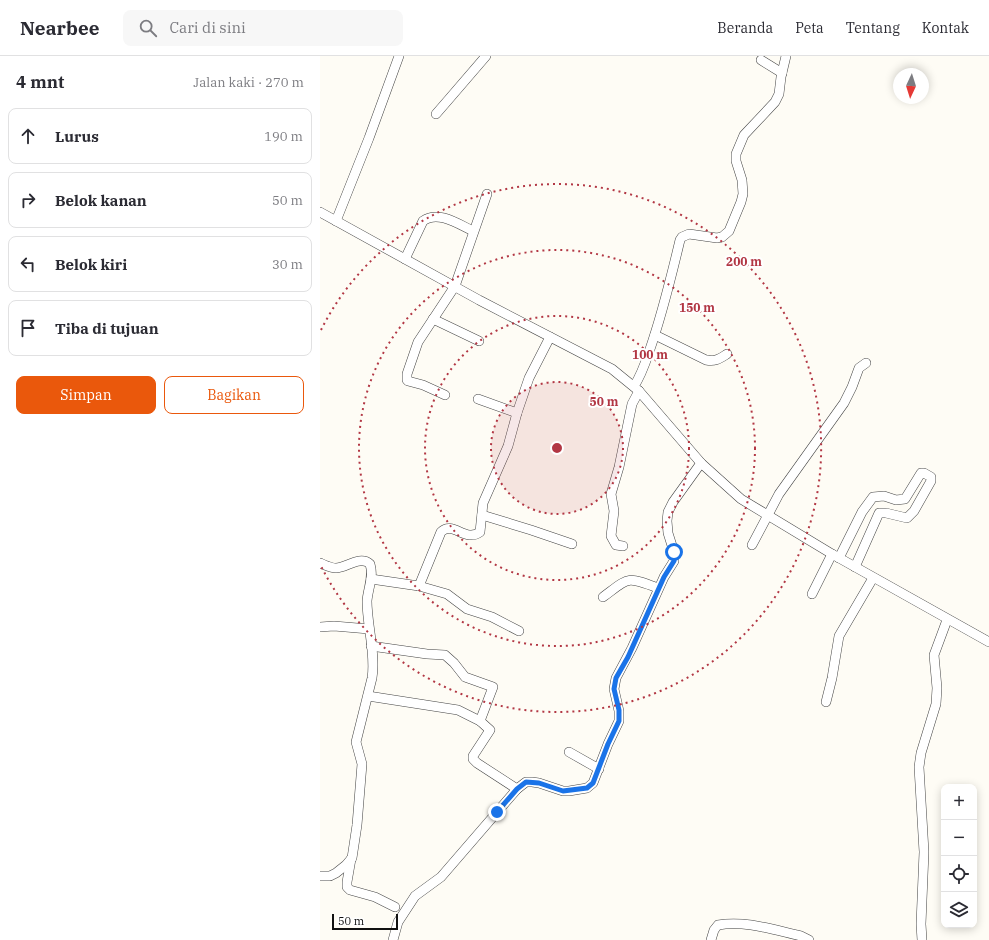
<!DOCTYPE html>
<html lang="id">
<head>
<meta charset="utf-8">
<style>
  :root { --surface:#fff; --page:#f7f7f7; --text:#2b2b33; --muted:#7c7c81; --line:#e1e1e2; --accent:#ea580c }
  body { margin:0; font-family:"IBM Plex Serif",serif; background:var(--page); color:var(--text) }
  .controls { position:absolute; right:12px; bottom:12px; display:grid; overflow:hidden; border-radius:8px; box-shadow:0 2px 10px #0003 }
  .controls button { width:36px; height:36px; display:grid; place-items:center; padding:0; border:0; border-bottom:1px solid var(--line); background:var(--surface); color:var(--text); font:20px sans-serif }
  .compass { position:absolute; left:573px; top:12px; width:36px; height:36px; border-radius:50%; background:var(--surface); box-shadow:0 2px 10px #0003; rotate:184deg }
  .scale { position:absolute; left:12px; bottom:10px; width:66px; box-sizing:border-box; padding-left:4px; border:2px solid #111; border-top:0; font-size:11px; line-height:14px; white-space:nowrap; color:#111; -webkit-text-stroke:3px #fff; paint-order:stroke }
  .stop { position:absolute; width:12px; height:12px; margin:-9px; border:3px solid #1a73e8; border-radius:50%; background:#fff }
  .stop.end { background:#1a73e8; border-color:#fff; box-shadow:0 1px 4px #0008 }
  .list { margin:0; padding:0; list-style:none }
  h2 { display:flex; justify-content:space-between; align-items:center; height:52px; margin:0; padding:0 16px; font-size:17px }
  h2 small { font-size:13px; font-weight:400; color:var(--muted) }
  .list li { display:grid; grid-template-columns:26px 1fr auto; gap:12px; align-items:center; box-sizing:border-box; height:56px; margin:0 8px 8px; padding:0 8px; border:1px solid var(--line); border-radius:8px }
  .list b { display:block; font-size:15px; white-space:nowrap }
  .list em { font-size:13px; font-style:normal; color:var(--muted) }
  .actions { display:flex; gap:8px; padding:12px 16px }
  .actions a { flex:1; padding:9px 0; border:1px solid var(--accent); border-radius:8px; text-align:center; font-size:14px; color:var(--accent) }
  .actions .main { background:var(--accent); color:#fff }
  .icon { flex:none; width:22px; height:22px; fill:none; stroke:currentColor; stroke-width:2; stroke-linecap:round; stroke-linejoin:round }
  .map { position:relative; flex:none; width:669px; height:884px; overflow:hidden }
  header { display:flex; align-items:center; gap:24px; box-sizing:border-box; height:56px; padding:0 20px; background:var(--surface); border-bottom:1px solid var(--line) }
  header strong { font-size:19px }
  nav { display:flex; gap:22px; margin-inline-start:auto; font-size:14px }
  .search { width:280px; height:36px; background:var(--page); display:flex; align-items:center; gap:10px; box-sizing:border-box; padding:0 14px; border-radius:8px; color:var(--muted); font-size:15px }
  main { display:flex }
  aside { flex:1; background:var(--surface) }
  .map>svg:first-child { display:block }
</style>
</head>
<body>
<header>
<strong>Nearbee</strong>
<div class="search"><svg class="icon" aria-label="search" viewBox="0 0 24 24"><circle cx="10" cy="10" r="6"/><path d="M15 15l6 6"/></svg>Cari di sini</div>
<nav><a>Beranda</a><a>Peta</a><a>Tentang</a><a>Kontak</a></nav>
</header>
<main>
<aside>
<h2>4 mnt<small>Jalan kaki · 270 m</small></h2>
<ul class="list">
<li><svg class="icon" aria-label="ahead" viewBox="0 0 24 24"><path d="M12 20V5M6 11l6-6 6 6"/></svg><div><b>Lurus</b></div><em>190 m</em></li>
<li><svg class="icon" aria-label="right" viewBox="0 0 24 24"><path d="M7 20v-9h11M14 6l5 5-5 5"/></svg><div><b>Belok kanan</b></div><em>50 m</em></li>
<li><svg class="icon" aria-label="left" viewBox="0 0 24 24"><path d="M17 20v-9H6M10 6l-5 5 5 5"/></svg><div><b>Belok kiri</b></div><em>30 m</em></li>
<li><svg class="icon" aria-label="arrive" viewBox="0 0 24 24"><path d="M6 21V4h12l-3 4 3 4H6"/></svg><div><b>Tiba di tujuan</b></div></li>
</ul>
<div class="actions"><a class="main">Simpan</a><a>Bagikan</a></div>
</aside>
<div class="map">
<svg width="669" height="884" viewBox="0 0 669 884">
  <rect width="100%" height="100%" fill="#fefcf5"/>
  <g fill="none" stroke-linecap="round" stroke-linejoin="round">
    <!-- minor casing -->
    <g stroke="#444" stroke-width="10">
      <g id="minor">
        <path d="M441,4l21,13"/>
        <path d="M116,58l13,-15 37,-43"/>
        <path d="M0,156l159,88 133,69 27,22 62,72 40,36 91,55 157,88"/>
        <path d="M16,165l33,-83 30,-82"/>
        <path d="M85,203l18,-38c15,-11 35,3 50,10"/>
        <path d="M113,263l46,22"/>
        <path d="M335,279l51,25c9,2 13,-1 21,-6"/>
        <path d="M314,330c7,-10 11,-22 15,-34 13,-37 22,-74 31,-112l2,-3 7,-3 28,4 5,-1 7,-6 12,-29 2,-8 -1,-14 -6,-19v-7l8,-19 31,-33 4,-8 2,-17 5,-21"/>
        <path d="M125,339l-22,-10 -15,-4 -1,-1v-6l11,-32 37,-56 32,-92"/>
        <path d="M158,343l39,14"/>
        <path d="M162,459l49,15 41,14"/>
        <path d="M432,489l27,-51 65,-91 8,-16 7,-19 7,-5"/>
        <path d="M303,490l-7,-1 -5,-9 3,-25 -3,-17 8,-27 13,-63 7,-13"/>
        <path d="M519,502l23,-46 11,-15 11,-1 12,4 9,-1 16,-26h3l7,4v4l-17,30 -7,7 -21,-5h-7l-24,54"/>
        <path d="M0,507c5,2 10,5 16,5 10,0 24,-13 34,-4 4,13 -2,24 -3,37 0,24 9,54 5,77l-16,64 6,22 -5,61 -5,33 -6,7 -10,8 -6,3h-10"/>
        <path d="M51,523l48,7 28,8 20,15 25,8 27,14"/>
        <path d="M99,530l22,-54c12,-12 24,11 39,0l3,-29 25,-57 9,-33 12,-35 21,-41"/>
        <path d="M492,538l20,-40"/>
        <path d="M283,541c27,-20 23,-21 55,-9"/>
        <path d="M0,571l14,-1 35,3"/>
        <path d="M51,590l56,8 18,1 9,8 11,14 28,10 -13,34"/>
        <path d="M48,640l90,14 22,11 10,9 -17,26v3l4,4 40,26"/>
        <path d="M506,646l6,-24 7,-42 34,-58"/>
        <path d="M249,696l30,17"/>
        <path d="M31,803l-4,23v5l3,3 25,7 20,10"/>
        <path d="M73,884l5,-18 17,-26 26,-19 76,-88 9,-7h6l7,1 24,8h6l18,-3 6,-5 15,-39 11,-23v-10l-5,-22 2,-11 16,-30 32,-71 10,-16v-9l-6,-19 -1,-12 1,-9 5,-10 28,-39"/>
        <path d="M391,884l3,-10 4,-5c27,-5 56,5 83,11l8,4"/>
        <path d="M602,884l-1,-16 3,-72 -5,-85 2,-14 15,-49 1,-16 -3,-33 13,-35"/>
      </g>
    </g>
    <!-- minor -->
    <use href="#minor" stroke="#fff" stroke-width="9"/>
  </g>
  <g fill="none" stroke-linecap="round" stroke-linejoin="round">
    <!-- route -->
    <path stroke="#1a73e8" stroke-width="5" d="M177,756l20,-23 9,-7 13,1 24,8 24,-3 6,-5 15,-39 11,-23v-11l-5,-21 2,-11 12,-21 36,-80 10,-16v-9"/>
  </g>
  <!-- distance rings -->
  <circle cx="237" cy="392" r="66" fill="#b23744" fill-opacity=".12"/>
  <g fill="none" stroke="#b23744" stroke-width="2" stroke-dasharray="2 4">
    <circle cx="237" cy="392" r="66"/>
    <circle cx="237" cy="392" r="132"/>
    <circle cx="237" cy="392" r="198"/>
    <path d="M1 274A264 264 0 1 1 1 510"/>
  </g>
  <circle cx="237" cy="392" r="6" fill="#b23744" stroke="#fff" stroke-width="2"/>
  <g font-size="12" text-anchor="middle" font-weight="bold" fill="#b23744" stroke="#fff" stroke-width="4" stroke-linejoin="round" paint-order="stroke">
    <text x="424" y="210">200 m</text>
    <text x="377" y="256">150 m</text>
    <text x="330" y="303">100 m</text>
    <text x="284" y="350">50 m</text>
  </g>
</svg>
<div class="controls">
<button>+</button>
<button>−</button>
<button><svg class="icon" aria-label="locate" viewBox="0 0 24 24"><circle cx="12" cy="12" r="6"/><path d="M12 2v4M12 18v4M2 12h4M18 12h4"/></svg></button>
<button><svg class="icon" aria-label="layers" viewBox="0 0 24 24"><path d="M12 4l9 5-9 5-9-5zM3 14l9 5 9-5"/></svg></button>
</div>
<svg class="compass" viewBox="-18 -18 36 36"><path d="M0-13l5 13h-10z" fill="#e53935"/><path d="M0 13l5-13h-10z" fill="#7c7c81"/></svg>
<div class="scale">50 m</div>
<div class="stop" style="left:354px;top:496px"></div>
<div class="stop end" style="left:177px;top:756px"></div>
</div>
</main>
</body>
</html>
